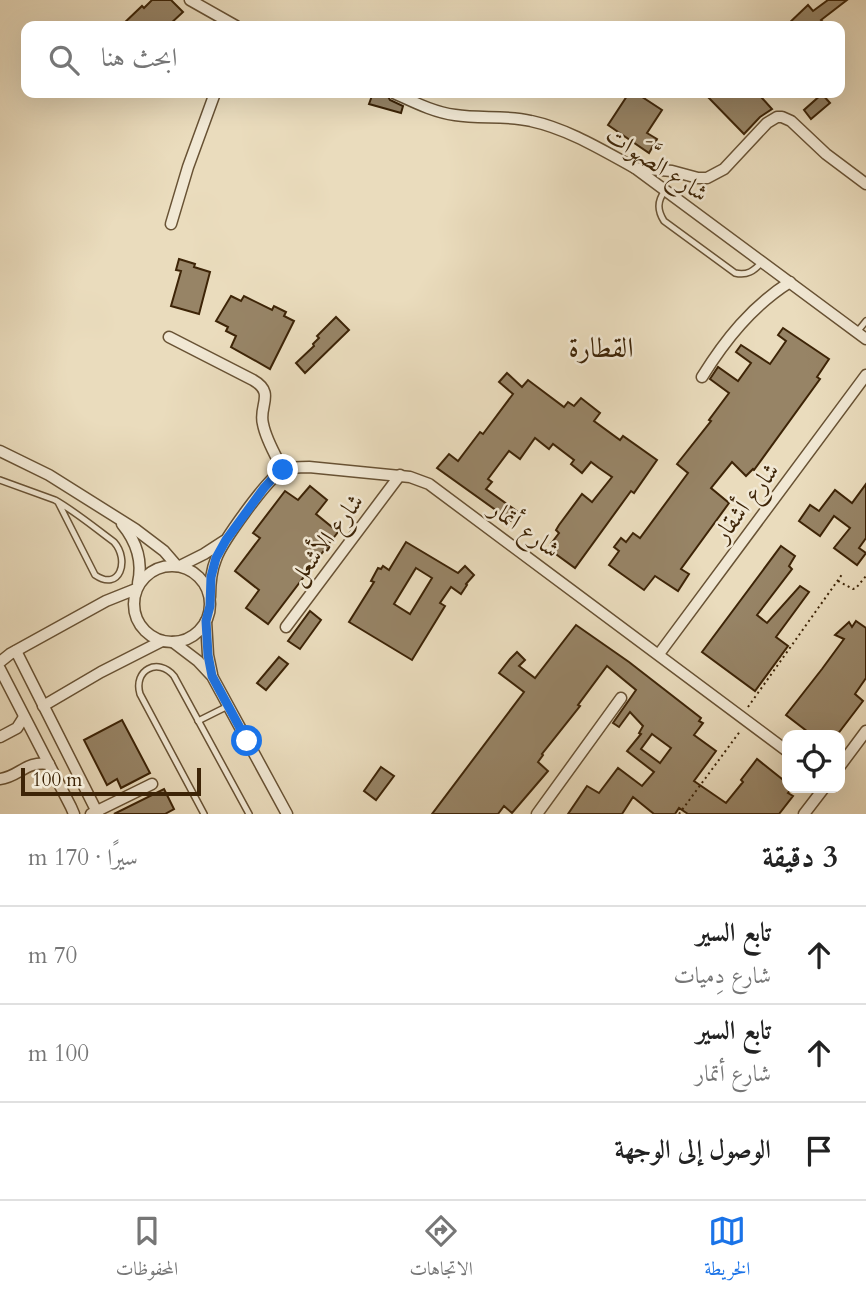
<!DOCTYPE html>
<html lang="ar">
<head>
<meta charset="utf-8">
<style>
  :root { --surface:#fff; --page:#f6f6f6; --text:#222; --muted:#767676; --line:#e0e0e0; --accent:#1a73e8 }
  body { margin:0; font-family:Cardo,Amiri,serif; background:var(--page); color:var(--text); direction:rtl }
  .controls { position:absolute; right:21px; bottom:21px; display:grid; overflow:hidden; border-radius:14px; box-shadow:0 7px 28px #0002 }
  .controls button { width:63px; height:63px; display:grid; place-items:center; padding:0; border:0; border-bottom:2px solid var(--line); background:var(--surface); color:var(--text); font:35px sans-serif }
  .scale { position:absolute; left:21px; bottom:18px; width:180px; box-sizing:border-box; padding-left:7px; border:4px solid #3d2407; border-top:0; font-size:19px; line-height:24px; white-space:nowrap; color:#3d2407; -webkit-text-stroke:5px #f1e8d4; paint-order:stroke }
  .stop { position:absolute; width:21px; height:21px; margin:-16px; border:5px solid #1a73e8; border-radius:50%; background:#fff }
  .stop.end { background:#1a73e8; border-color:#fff; box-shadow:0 2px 7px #0008 }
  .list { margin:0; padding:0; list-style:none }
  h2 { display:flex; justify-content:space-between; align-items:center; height:91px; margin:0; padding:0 28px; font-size:30px }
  h2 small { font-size:23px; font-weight:400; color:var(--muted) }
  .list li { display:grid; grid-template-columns:46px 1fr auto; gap:21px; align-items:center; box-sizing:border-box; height:98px; padding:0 28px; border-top:2px solid var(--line) }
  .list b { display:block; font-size:26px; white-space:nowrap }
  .list p { margin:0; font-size:23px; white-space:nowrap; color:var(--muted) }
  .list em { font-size:23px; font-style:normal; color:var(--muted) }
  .icon { flex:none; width:38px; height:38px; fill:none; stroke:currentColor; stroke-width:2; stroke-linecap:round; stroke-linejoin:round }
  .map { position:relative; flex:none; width:866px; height:814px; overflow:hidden; direction:ltr }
  .search { position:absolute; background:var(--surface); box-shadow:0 7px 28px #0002; left:21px; right:21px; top:21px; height:77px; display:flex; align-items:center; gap:18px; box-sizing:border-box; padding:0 24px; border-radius:14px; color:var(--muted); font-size:26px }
  .sheet { height:385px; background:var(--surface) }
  nav { display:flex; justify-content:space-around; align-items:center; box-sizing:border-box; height:98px; border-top:2px solid var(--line); background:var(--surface); font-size:19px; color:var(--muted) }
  nav a { display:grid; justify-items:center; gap:4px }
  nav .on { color:var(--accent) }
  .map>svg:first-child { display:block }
</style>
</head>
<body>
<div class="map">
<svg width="866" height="814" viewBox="0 0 866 814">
  <rect width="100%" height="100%" fill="#eadcbd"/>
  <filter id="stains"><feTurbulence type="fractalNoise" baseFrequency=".00286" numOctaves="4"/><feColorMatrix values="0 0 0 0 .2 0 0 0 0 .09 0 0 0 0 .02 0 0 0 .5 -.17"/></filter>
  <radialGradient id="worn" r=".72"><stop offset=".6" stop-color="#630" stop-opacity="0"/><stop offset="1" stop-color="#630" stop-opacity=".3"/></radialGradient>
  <!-- building -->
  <g fill="#978466" stroke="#3d2407" stroke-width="2" fill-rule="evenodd">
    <path d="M152,0h19l12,12 -15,14h-47l21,-20 2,2z"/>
    <path d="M828,0h19l-26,20 6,6h-41l22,-21 5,6z"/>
    <path d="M373,93h13l4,7 13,6 -2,7 -32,-9z"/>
    <path d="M629,93h7l26,17 -15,23 10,6 -8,14 -41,-28z"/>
    <path d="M704,93h64l-6,5 10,11 -12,8 -16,17z"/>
    <path d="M822,94l8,9 -19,16 -7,-9z"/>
    <path d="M179,259l16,5 -1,3 16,5 -11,42 -28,-8 10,-35 -5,-1z"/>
    <path d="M231,296l10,5 3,-5 28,14 2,-4 12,6 -2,4 10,5 -24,48 -39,-22 5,-11 -10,-5 2,-4 -12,-6z"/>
    <path d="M336,317l13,13 -44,43 -9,-10 18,-17 -1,-2 6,-6 -2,-2z"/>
    <path d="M783,328l46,31 -12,18 3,2 -66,91 -1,-1 -7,7 -14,-14 -21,26 18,15 -48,66 8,5 -11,17 -23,-15 -11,14 -35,-25 10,-14 -5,-4 7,-9 5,4 7,-9 7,5 48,-65 -11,-9 34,-43 -2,-1 20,-27 -19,-14 8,-12 20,14 13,-18 -15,-11 5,-7 29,19 16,-23 -8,-6z"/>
    <path d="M507,373l15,14 6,-7 36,27 4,-5 6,4 7,-8 19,15 -6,8 26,19 3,-4 34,24 -23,33 -3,-2 -56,77 -22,-16 2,-3 -5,-4 9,-12 -3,-3 3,-5 23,-31 10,8 20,-25 -13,-9 -8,-6 -9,11 -11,-9 3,-4 -21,-16 -4,5 -14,-11 -15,21 -11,-8 -21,28 4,3 -6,7 32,23 -7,9 -74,-53 12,-14 9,7 22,-29 3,2 30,-40 -14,-12z"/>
    <path d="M866,484v54l-7,10 7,5 -9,12 -23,-17 16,-20 -16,-12 -14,20 -21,-15 11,-16 9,6 16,-21 17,13z"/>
    <path d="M310,486l17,14 -11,14 22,18 -70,92 -22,-16 13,-18 -24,-19 25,-33 -7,-5 32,-42 13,9z"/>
    <path d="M406,542l52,31 7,-7 9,9 -8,9 1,1 -6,9 -10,-7 -11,16 5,3 -33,54 -63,-38 25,-40 -3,-1 7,-13 3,1 2,-3 6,4zM416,568l16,10 -22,36 -16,-10z"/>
    <path d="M781,546l14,10 -6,10 3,3 -35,46 10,8 33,-37 9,6 -33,45 12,9 -33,45 -53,-39z"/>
    <path d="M310,611l11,9 -21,29 -12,-8z"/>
    <path d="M856,621l10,7v50l-11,16 8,7 -26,34h-25l-26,-20 36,-46 22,-30 -9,-4 14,-13 3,5z"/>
    <path d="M576,625l53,37 72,56 -2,3 4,2 -9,12 22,16 -22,30 32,22 17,-21 -2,-2 16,-21 30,24v5h5l-4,5 5,3 -14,18h-91l-9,-6 -4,6h-21l-21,-17 -11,17h-54l19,-28 12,7 19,-25 24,18 12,-14 -27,-21 14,-17 -2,-1 4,-7 -13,-14 -11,15 -6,-4 23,-33 -29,-24 -29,39 2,1 -38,48 1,1 -5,7 10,9 -36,42 -8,-7 -6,8h-66l92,-122 -25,-19 11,-14 7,-7 8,8 -6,6 16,12zM652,734l19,14 -11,15 -19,-14z"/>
    <path d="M279,657l9,7 -22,26 -9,-7z"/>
    <path d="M122,720l28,53 -29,15 -4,-9 -10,6 -23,-45z"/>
    <path d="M381,767l13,9 -18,24 -12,-9z"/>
    <path d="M164,789l10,20 -9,5h-51z"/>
  </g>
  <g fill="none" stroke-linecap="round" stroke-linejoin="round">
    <!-- service casing -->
    <g stroke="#685234" stroke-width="8">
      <g id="service">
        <path d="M665,191c-8,10 -8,19 -1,30l71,52c12,3 19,-2 27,-11"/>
        <path d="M857,332l9,-11"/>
        <path d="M0,480l55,20c21,12 40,28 59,42 16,18 6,50 -19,33l-37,-73"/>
        <path d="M198,721l30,-15"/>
        <path d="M204,814l-64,-120c-7,-24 18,-37 34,-18l75,138"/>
      </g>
    </g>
    <!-- minor casing -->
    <g stroke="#685234" stroke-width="13">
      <g id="minor">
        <path d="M190,0l46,26"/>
        <path d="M394,93c20,9 39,19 61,22 25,4 51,0 76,6 37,8 71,29 104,47l231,171"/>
        <path d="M635,168l37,3 26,7h9l17,-9 43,-46 10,-6h5l9,4 35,33 40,30"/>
        <path d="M171,224l17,-57 27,-74"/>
        <path d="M169,337l84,43c23,13 5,26 10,44 3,16 13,32 20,46"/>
        <path d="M702,377c23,-37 50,-71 88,-95"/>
        <path d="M0,451l49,24 86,54 29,22 13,15"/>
        <path d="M122,524c14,17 21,37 16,59"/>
        <circle cx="172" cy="604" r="38"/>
        <path d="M180,566l24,-12 20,-13"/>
        <path d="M210,597c0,-13 1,-26 6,-38 6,-17 51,-80 66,-88 8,-4 17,-4 27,-4l101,10 19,7 8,6 350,261"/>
        <path d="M206,621l2,34 4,19"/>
        <path d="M286,627l114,-152"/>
        <path d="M173,642l25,19 14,15 75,138"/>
        <path d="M16,651l82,163"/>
        <path d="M659,654l207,-279"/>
        <path d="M0,662l10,-8 96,-53 30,-12"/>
        <path d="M0,669l71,138 3,7"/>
        <path d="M43,706l58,-34 61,-31"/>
        <path d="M0,737l17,-9 7,-11"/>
        <path d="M840,766l26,-35"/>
        <path d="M0,779c19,-2 26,-19 49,-15"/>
        <path d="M91,814l61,-30"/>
        <path d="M537,814l84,-116"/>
        <path d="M804,814l20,-26"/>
      </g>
    </g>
    <!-- path -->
    <g stroke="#3d2407" stroke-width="2" stroke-dasharray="2 3.5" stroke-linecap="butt">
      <path d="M838,581l15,8 3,-1 10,-12"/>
      <path d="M748,707l95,-134"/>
      <path d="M679,814l62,-84"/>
    </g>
    <!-- service -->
    <use href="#service" stroke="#f1e8d4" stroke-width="5"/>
    <!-- minor -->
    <use href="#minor" stroke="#f1e8d4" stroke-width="10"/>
  </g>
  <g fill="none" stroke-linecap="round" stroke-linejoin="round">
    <!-- route -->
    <path stroke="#1a73e8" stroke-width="9" d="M247,741l-35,-65 -4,-21 -2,-34 4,-15 1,-29 5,-19 10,-18 38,-52 9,-10 10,-8"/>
  </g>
  <g text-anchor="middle" stroke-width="5" stroke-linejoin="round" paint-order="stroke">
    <!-- street labels -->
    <g font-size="24" fill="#3d2407" stroke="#f1e8d4">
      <text transform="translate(657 164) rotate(33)" y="8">شارع الصَّهَوات</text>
      <text transform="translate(746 502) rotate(-53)" y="8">شارع أشقار</text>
      <text transform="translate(525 529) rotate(36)" y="8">شارع أتمار</text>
      <text transform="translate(326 539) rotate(-53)" y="8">شارع الأشعل</text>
    </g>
    <!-- quarter labels -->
    <g font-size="28" fill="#3d2407" stroke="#f1e8d4">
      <text x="601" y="357">القطارة</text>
    </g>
  </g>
  <rect width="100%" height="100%" filter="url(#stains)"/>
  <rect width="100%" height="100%" fill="url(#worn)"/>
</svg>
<div class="controls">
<button><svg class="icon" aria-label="locate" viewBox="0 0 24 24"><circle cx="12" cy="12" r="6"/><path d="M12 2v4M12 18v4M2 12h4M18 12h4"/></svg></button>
</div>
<div class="scale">100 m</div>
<div class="stop" style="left:247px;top:741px"></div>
<div class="stop end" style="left:283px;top:470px"></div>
<div class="search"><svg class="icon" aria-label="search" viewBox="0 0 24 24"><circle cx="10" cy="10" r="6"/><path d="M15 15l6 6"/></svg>ابحث هنا</div>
</div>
<section class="sheet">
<h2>3 دقيقة<small>سيرًا · 170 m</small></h2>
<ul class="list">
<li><svg class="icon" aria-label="ahead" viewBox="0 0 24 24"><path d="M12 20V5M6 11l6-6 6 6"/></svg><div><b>تابع السير</b><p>شارع دِميات</p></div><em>70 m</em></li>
<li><svg class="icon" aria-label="ahead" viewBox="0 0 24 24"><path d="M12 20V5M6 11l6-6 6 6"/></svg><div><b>تابع السير</b><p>شارع أتمار</p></div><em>100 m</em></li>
<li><svg class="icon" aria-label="arrive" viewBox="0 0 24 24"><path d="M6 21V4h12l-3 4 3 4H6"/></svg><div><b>الوصول إلى الوجهة</b></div></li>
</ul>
</section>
<nav>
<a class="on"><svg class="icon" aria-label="map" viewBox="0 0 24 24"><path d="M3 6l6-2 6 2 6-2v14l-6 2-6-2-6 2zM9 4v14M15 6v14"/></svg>الخريطة</a>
<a><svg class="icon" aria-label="directions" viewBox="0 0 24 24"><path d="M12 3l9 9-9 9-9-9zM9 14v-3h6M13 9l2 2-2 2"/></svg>الاتجاهات</a>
<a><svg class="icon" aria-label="saved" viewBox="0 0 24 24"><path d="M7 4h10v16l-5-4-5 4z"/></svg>المحفوظات</a>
</nav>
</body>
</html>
